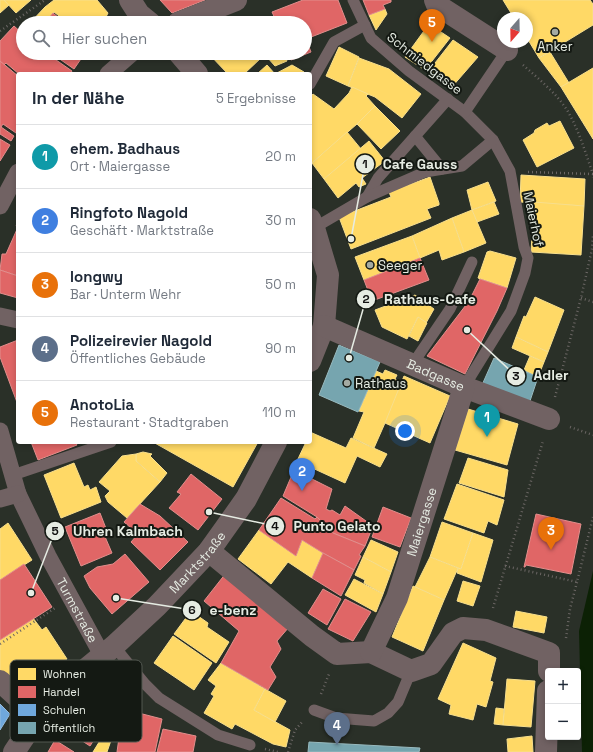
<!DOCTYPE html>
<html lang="de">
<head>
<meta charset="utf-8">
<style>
  :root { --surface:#fff; --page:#f6f6f7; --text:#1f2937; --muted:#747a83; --line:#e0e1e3; --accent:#5b6367 }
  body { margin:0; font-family:"Space Grotesk",sans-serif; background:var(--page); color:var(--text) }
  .controls { position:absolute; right:12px; bottom:12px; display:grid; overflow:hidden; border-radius:4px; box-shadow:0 2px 6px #0003 }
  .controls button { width:36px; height:36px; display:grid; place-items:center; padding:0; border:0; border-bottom:1px solid var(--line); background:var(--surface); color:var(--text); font:20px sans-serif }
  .compass { position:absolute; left:497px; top:12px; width:36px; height:36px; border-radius:50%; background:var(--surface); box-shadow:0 2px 6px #0003; rotate:200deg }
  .you { position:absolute; left:405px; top:431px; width:14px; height:14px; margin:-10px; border:3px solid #fff; border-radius:50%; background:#1a73e8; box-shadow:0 0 0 6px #1a73e833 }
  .badge { display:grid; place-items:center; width:26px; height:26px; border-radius:50%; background:var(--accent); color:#fff; font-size:13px; font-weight:700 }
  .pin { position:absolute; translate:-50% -33px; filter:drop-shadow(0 1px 2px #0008) }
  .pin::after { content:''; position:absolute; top:21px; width:14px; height:12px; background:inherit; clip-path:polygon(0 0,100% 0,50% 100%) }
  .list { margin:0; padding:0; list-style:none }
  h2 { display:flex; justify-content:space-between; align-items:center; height:52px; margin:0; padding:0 16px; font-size:17px }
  h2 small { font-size:13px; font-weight:400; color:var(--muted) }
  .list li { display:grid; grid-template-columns:26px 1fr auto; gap:12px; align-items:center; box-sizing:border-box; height:64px; padding:0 16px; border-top:1px solid var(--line) }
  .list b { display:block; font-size:15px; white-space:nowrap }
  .list p { margin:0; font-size:13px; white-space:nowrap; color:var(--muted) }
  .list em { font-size:13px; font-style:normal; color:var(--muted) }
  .icon { flex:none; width:22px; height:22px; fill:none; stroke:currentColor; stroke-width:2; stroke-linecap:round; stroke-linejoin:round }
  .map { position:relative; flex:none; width:593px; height:752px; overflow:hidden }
  .search { position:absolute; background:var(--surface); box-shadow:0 2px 6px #0003; left:16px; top:16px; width:296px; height:44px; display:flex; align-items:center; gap:10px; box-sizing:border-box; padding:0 14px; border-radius:22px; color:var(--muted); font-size:15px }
  .panel { position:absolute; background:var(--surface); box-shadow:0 2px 6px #0003; left:16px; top:72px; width:296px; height:372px; border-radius:4px }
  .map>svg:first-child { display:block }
</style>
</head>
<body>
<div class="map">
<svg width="593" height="752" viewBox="0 0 593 752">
  <rect width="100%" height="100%" fill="#2a3028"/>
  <!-- water -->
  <path fill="#0c2105" d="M593,571v181h-11l-3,-121z"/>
  <!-- homes -->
  <g fill="#ffd966" stroke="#f8df8c">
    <path d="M0,0h4l5,5 -9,8z"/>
    <path d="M4,0h27l-15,13z"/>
    <path d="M54,0h43l11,13 -5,10h-35l-14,-11 -9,11h-15l15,-16z"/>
    <path d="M503,0h87l3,4v21l-54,33 -12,-20v-20h-13z"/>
    <path d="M385,9l2,5 -11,16 -7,-15z"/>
    <path d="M263,17l3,6h-19z"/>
    <path d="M429,24l21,14 -25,32 -20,-13z"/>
    <path d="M453,40l25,17 -27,31 -23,-16z"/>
    <path d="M339,47l20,10 -11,29 -22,-10z"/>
    <path d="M550,52l19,31 -8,4 -22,-29z"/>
    <path d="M208,53h51l2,5 -17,16h-16z"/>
    <path d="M265,53h19l3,8 -12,5 -8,-9z"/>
    <path d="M359,58l30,11 32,25 -19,24 -27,-21 -27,-11z"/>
    <path d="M267,65l8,9 17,-9 12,7 -1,2h-46z"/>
    <path d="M593,68v71l-32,-52z"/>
    <path d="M352,87l16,7 -2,2 9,10 -18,18 -45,39 -2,-2v-64l3,-3 21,15 15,-16z"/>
    <path d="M375,106l25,25 -19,18 -24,-25z"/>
    <path d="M560,121l14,27 -37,19 -14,-27 11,-7 1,-3 12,-7 2,3z"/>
    <path d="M347,132l14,17 -37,30 -12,-16z"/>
    <path d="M369,141l16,20 -23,17 4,6 -7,3 -3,-4 -18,15 -14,-19z"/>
    <path d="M521,175l64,4 -1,27 -64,-4z"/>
    <path d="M430,177l9,26v2l-12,4 4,9 -80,31 -12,-32 52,-20 -2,-5z"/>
    <path d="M488,182l8,19 -24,9 -5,-20z"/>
    <path d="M494,202l5,12 -22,8 -5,-12z"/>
    <path d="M534,202l50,4 -3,49 -50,-3z"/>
    <path d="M472,210l14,33 -22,9 -12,-34z"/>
    <path d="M452,218l12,34 -22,8 -3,-10 -19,8 -8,-22z"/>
    <path d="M412,236l8,22 -56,22 -9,-23z"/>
    <path d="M490,251l26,7 -9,30 -29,-10 9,-26z"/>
    <path d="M415,295l19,14 -8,14 -8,-6 -11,22 -25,-12 -7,-17z"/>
    <path d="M535,297l29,13 -16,42 -32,-15 8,-21 2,1z"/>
    <path d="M418,317l9,6 -9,18 -9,-5z"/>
    <path d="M516,337l32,15 -4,10 -32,-14z"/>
    <path d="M530,356l14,6 -6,15 -14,-7z"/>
    <path d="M385,370l12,5 -2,4 8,3 -29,66 -21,-10 11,-26 -5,-1 17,-40 7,3z"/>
    <path d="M404,376l46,20 -20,47 -45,-20z"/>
    <path d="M468,409l50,15 -11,41 -52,-15z"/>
    <path d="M310,432l36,16 5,-10 36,16 -7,13 -23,-11 -12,27 -48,-22 9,-19h4z"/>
    <path d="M153,442h105l-25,45z"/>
    <path d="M143,452l9,2 -2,2 17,17 -7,9 -24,-21v-7z"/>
    <path d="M136,454v7l24,21 -33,36 -19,-16 -3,-6 5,-5 -11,-9 23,-26z"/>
    <path d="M468,458l40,12 -4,27 -45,-14z"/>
    <path d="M74,463l10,24 4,-2 2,5 6,-3 5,15 -40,16 -17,-43z"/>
    <path d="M457,484l47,16 -7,25 -9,-4 -4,12 -40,-14z"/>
    <path d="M442,522l31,11 -12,36 -31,-12z"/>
    <path d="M8,523l24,37 -32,20v-51z"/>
    <path d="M259,530l37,26 6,-16 21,13 -11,25 -24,-16 -17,22 -33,-25z"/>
    <path d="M473,533l20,7 -12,42 -24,-9 1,-5 3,1z"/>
    <path d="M371,540l27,12 -7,20 -28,-15z"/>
    <path d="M363,557l28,15 -8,22 -19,-11 1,-3 -10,-5z"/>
    <path d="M430,557l28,11 -14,32 -29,-13z"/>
    <path d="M354,579l29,15 -7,18 -31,-17z"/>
    <path d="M463,581l17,5 -7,20 -16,-5z"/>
    <path d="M413,586l31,14 -21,51 -31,-14z"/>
    <path d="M191,611l17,12 -1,4 22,15 -13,21 -42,-29z"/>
    <path d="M516,611l31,6 -3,16 -31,-6z"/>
    <path d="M33,618l9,12 4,-3 21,32 -24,15 5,8 -24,13 -24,-24v-31z"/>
    <path d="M173,636l39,27 -18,27 -40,-27z"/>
    <path d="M463,643l33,15 -6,23 3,1 -7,25 -9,-3 -4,16 -24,-6 2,-9 -13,-6z"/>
    <path d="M221,663l44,26 -11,21 36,20 -4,17 -13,-3 -38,-20 -3,5 -28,-16 10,-17 -3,-2 5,-8 -8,-6z"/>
    <path d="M507,679l28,2 -4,46 -28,-2z"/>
    <path d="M265,689l21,12 -11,21 -21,-12z"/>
    <path d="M496,708l8,1 -1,16 -9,-1z"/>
    <path d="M110,715l8,5 -11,32h-14l8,-13 -4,-3z"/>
    <path d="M532,736l1,16h-25l-1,-13z"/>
  </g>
  <!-- shops -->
  <g fill="#e06666" stroke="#e28e8c">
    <path d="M160,0h45l-33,13z"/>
    <path d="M303,0h35l9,23 -41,16 5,13 -20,8 -2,-7h16v-30h-28l-5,-11z"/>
    <path d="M363,0h28v2l-8,3 2,4 -16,6z"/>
    <path d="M53,13l12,10h-20z"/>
    <path d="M14,26l9,8v19h23l26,18 -2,3h-51l-13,-11 -2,2 -4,-4v-20z"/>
    <path d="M51,53h34l-11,16z"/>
    <path d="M0,61l18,15v54l-2,3 -13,-9 -2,3 13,9 -3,5 -11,-7z"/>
    <path d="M0,139l10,6 -10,16z"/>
    <path d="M18,223v53l-18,-6 2,-16h4l12,-27 -2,-1z"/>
    <path d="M420,258l9,22 -57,21 -8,-21z"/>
    <path d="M0,270l18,6v22l-18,-5z"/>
    <path d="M480,279l27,9 -10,23 -32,63 -38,-18 42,-55z"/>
    <path d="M18,340v65l-18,-48v-10z"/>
    <path d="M31,442h44l2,3 -39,15z"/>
    <path d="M294,470l38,19 -6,20 4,2 2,-1 8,5 5,-9 28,20 -8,20 -32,-13 -16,-16 -34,-21z"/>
    <path d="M191,474l31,25 -24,31 -29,-22 12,-14 -4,-2z"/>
    <path d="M281,498l34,21 2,-2 16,16 32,13 -6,9 2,1 -7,14 -31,-17 -21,-13 -6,16 -37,-26z"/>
    <path d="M140,504l20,12 28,26 -28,28 -29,-28 7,-8 -14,-12z"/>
    <path d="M383,507l28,11 -11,29 -28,-10z"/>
    <path d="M100,513l7,18 -4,1 9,21 -31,13 -16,-39z"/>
    <path d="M536,514l45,10 -10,50 -45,-9 -1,2h-1z"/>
    <path d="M323,553l31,17 -13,26 -29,-18z"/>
    <path d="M125,554l24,28 -37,32 -22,-26 -6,-12 13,-9 16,-3z"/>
    <path d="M24,564l28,43 -52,33v-60z"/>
    <path d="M226,573l63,54 -12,14 4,8 -11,18 6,10 -8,13 -47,-27 18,-32 -35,-30z"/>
    <path d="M323,589l18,10 -14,26 -19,-12z"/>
    <path d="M345,599l26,13 -18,29 -25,-12z"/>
    <path d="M80,694l30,21 -20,31 -32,-21z"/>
    <path d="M123,709l39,10 -7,33h-38z"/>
    <path d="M163,729l33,7 -3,16h-36z"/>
    <path d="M55,740l19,12h-26z"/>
  </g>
  <!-- schools -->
  <path fill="#6fa8dc" stroke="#93bcde" d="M0,704l10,10 -10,16z"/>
  <!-- public -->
  <g fill="#76a5af" stroke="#98babf">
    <path d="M339,345l41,17 -22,50 -39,-17z"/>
    <path d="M494,358l44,19 -8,24 -48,-16z"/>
    <path d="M309,742l111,6 -1,4h-111z"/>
  </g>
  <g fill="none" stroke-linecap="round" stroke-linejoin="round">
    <!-- path -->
    <g stroke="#6b6664" stroke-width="2.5" stroke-dasharray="1 3" stroke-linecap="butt">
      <path d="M0,31l45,-31"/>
      <path d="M523,65c16,14 33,28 44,45 12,20 18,42 26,64v4"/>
      <path d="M528,172l65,2"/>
      <path d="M581,298l12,4"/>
      <path d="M555,397l26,-99 11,-49 1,-14"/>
      <path d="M570,427l23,8"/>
      <path d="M505,566l72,16 16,-65"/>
      <path d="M493,608l50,-167"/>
      <path d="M566,638l4,-29 7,-27"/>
      <path d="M0,644l55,-36"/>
      <path d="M321,694l8,-20"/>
      <path d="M265,749l13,3"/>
      <path d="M288,752l7,-22 8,-9"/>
    </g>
    <!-- service -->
    <g stroke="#716263" stroke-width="11">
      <path d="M353,0l18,38 38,33 56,41 28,28 17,31 14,76 4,11 -3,15 -14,38 -47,76"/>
      <path d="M310,84l24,-42 31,-17"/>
      <path d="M465,112l42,-62"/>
      <path d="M415,136l27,33"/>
      <path d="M367,197l11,-19 70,-79"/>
      <path d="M314,228l53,-31 58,-25 37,-6 31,-26"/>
      <path d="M412,365l38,-56 22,-47"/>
      <path d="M13,475l98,-33"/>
      <path d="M114,646l31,38 14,14 59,37 32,10"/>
      <path d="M314,710l22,8 38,3 14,-8 10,-11 13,-31"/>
    </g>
    <!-- pedestrian -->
    <g stroke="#716263" stroke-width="17">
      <path d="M108,74l24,-21"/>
      <path d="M0,206l18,-34"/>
      <path d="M0,316l18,4"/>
      <path id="s1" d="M0,431l18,63 30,62 54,99"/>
      <path d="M0,499l18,-5"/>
    </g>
    <!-- minor -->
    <g stroke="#716263" stroke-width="22">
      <path d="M130,0l9,14 11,9"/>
      <path d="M435,0l2,5 70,45"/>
      <path d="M178,23l58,-23"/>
      <path d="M179,53l18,21"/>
      <path d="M310,219l4,9 14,47 -4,51 -14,35"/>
      <path id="s2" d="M324,326l140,61 85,32"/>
      <path d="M209,551l103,85 25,18 34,-2 40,19 20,-7 22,-31 10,-5 23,2 63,23v18"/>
      <path id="s3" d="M371,652l26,-54 67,-211"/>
      <path d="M0,681l38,35"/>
      <path id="s4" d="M14,752l24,-36 42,-42 34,-28 43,-40 52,-55 37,-52 30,-57"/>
      <path d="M546,752l2,-61"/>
    </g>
  </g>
  <!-- markers -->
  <g fill="#a4aaa2" stroke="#141913" stroke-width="1.5">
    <circle cx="555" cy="32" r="4"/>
    <circle cx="370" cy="265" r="4"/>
    <circle cx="347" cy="383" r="4"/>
  </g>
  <g text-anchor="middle" stroke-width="4" stroke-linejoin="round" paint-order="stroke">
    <!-- poi labels -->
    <g font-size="13" fill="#e6ece3" stroke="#141913" text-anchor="start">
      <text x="555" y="51" text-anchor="middle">Anker</text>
      <text x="378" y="270">Seeger</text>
      <text x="355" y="388">Rathaus</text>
    </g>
    <!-- street labels -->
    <g font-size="13" fill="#e6ece3" stroke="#141913">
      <text transform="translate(425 63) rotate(38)" y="5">Schmiedgasse</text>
      <text transform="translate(534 219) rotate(78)" y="5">Maierhof</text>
      <text dy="5" stroke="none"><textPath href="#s2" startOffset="122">Badgasse</textPath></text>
      <text dy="5" stroke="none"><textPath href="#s3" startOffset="140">Maiergasse</textPath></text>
      <text dy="5" stroke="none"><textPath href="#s4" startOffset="265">Marktstraße</textPath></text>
      <text dy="5" stroke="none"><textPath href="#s1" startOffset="196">Turmstraße</textPath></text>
    </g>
  </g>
  <!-- legend -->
  <rect x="10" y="660" width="132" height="82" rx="6" fill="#141913" stroke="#535851" stroke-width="1"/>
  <rect x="18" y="668" width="18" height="12" fill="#ffd966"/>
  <rect x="18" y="686" width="18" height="12" fill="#e06666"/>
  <rect x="18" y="704" width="18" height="12" fill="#6fa8dc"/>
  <rect x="18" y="722" width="18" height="12" fill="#76a5af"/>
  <g font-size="11" fill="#e6ece3">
    <text x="43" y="678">Wohnen</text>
    <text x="43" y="696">Handel</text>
    <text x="43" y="714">Schulen</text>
    <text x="43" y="732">Öffentlich</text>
  </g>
  <!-- callouts -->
  <path fill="none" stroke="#e6ece3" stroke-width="1.5" d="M351 239L365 164M349 358L366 299M467 330L516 376M209 512L275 526M31 593L55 531M116 598L192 610"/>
  <g fill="#e6ece3" stroke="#141913" stroke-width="1.5">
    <circle cx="351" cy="239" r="4"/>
    <circle cx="349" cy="358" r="4"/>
    <circle cx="467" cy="330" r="4"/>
    <circle cx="209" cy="512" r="4"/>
    <circle cx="31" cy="593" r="4"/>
    <circle cx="116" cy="598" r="4"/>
    <circle cx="365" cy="164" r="10"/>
    <circle cx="366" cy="299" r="10"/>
    <circle cx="516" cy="376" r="10"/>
    <circle cx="275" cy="526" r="10"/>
    <circle cx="55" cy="531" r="10"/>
    <circle cx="192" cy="610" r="10"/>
  </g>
  <g font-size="12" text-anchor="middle" font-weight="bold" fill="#111">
    <text x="365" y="168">1</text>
    <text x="366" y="303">2</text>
    <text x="516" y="380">3</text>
    <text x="275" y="530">4</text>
    <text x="55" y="535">5</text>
    <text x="192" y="614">6</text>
  </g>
  <g font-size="14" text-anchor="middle" font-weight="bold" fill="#e6ece3" stroke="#141913" stroke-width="4" stroke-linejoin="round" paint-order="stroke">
    <text x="420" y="169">Cafe Gauss</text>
    <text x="430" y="304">Rathaus-Cafe</text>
    <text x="551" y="380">Adler</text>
    <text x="337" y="531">Punto Gelato</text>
    <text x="128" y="536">Uhren Kalmbach</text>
    <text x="233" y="615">e-benz</text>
  </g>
</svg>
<div class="controls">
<button>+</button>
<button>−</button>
</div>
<svg class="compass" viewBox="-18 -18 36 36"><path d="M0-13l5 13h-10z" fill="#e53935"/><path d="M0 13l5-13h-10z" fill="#747a83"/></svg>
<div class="you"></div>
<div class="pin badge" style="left:487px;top:437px;background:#0f9aa8">1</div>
<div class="pin badge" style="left:302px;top:491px;background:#3f7fe0">2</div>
<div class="pin badge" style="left:551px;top:550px;background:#e8710a">3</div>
<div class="pin badge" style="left:337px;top:745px;background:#5c6f8a">4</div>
<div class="pin badge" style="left:432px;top:42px;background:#e8710a">5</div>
<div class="search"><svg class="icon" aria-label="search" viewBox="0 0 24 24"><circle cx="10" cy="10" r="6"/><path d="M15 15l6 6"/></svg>Hier suchen</div>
<section class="panel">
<h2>In der Nähe<small>5 Ergebnisse</small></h2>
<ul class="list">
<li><span class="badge" style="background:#0f9aa8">1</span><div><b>ehem. Badhaus</b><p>Ort · Maiergasse</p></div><em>20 m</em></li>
<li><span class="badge" style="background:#3f7fe0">2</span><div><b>Ringfoto Nagold</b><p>Geschäft · Marktstraße</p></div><em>30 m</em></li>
<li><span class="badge" style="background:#e8710a">3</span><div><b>longwy</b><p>Bar · Unterm Wehr</p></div><em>50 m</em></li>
<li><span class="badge" style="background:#5c6f8a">4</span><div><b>Polizeirevier Nagold</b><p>Öffentliches Gebäude</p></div><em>90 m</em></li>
<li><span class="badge" style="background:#e8710a">5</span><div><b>AnotoLia</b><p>Restaurant · Stadtgraben</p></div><em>110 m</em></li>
</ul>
</section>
</div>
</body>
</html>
